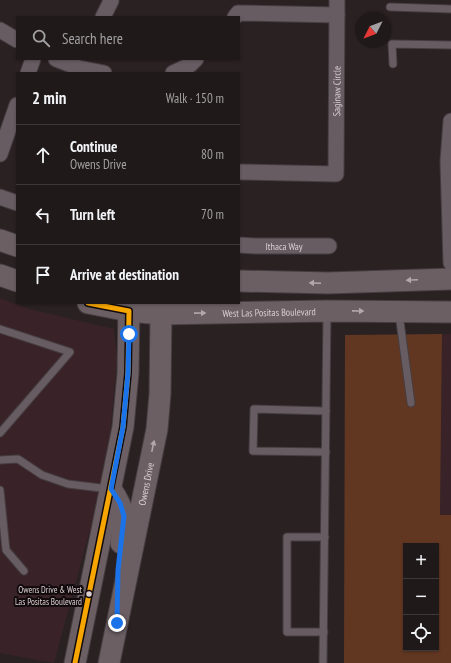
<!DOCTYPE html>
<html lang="en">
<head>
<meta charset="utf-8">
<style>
  :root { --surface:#20191a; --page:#282223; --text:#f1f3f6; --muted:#a2a0a2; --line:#3d3839 }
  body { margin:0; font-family:"PT Sans Narrow",sans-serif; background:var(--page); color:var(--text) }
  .controls { position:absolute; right:12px; bottom:12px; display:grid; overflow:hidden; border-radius:0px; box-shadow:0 1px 3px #0004 }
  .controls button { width:36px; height:36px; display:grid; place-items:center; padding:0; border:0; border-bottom:1px solid var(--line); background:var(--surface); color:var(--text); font:20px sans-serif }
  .compass { position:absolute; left:355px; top:12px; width:36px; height:36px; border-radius:50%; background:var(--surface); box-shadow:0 1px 3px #0004; rotate:228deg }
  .stop { position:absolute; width:12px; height:12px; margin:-9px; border:3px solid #1a73e8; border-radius:50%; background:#fff }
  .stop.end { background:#1a73e8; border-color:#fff; box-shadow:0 1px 4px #0008 }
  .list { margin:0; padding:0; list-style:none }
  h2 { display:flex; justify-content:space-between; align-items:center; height:52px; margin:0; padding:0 16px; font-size:17px }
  h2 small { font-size:13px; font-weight:400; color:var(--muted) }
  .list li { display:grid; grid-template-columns:26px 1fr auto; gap:12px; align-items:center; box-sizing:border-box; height:60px; padding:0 16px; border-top:1px solid var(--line) }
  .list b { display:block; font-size:15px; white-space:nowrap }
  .list p { margin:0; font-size:13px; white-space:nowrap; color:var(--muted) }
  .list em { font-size:13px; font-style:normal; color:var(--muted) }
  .icon { flex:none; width:22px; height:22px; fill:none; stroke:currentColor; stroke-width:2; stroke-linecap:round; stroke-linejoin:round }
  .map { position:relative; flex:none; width:451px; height:663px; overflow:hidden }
  .search { position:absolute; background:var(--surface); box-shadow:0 1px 3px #0004; left:16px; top:16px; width:224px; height:44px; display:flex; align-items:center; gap:10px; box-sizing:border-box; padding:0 14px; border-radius:0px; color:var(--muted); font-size:15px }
  .panel { position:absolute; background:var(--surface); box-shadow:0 1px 3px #0004; left:16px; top:72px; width:224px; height:232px; border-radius:0px }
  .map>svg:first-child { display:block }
</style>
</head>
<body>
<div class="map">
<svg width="451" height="663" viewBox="0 0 451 663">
  <rect width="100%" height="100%" fill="#2a2123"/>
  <!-- built -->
  <g fill="#392328">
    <path d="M0,298l29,11 85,20 3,30 -10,108 -53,196 -54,-10z"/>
    <path d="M442,334h9v181h-11z"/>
  </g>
  <!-- green -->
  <path fill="#623722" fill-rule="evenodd" d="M442,334l-2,181h11v148h-107l1,-328zM406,546h30v102h-30z"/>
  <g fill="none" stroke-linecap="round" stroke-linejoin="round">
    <!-- lane casing -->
    <g stroke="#453e40" stroke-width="9">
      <g id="lane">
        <path d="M390,7l61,2"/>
        <path d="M393,64l-1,-20 59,1"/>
        <path d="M399,314l12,89"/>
        <path d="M0,329l70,23 -70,81"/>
        <path d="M326,452l-73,-1 1,-42 72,2"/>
        <path d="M0,460l18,-1 24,16 26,9 41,5"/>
        <path d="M0,490l6,60 18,21"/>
        <path d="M324,632h-37v-95h38"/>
        <path d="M323,663l4,-350"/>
      </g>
    </g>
    <!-- street casing -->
    <g stroke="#453e40" stroke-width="17">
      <g id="street">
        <path d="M103,17l8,-16"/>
        <path d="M235,17l3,-4 99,2"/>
        <path d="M0,30l17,10"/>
        <path d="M56,59l23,9 25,5"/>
        <path d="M28,73l5,-14"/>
        <path d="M173,73l17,-8 6,-6"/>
        <path d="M451,121l-3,40 3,102"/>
        <path d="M0,154l17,-49"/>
        <path id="s1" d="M239,172l97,2 1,-174"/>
        <path d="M0,197l17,6"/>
        <path id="s2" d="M239,245l16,1h74"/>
      </g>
    </g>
    <!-- secondary casing -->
    <g stroke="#453e40" stroke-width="23">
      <g id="secondary">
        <path d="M0,240l17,6"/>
        <path d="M0,275l17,6"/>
        <path d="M239,281l89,2 123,-4"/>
        <path id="s3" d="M88,303l41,8 32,3 166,-3 124,1"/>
        <path d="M111,489c15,23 14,27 10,54"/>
        <path d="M75,663l48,-236 5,-54 1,-70"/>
        <path id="s4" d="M109,663l48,-234 3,-35 1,-80 2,-11"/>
      </g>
    </g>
    <!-- lane -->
    <use href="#lane" stroke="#675c62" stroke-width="7"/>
    <!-- street -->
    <use href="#street" stroke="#675c62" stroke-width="15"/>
    <!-- secondary -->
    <use href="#secondary" stroke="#6b5f64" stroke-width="21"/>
    <!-- bus-1 casing -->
    <g stroke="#110a0c" stroke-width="8">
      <path id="bus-1" d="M75,663l48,-236 5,-54 1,-62 -41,-8"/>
    </g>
    <!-- bus-1 -->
    <use href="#bus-1" stroke="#f7a600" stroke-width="5"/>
  </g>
  <!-- one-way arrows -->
  <defs><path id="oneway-solid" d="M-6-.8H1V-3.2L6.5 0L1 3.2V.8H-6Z"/></defs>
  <g fill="#b3a7ab">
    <use href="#oneway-solid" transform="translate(412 280) rotate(178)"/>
    <use href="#oneway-solid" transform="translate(315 283) rotate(-178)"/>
    <use href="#oneway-solid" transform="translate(358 311) rotate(1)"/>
    <use href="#oneway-solid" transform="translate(200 313) rotate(-1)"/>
    <use href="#oneway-solid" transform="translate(153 446) rotate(-78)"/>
  </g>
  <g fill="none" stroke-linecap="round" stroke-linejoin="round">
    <!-- route -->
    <path stroke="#1a73e8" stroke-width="5" d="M117,623l1,-53 6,-54 -4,-13 -9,-14 12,-62 5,-54 1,-39"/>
  </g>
  <!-- markers -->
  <circle fill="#daced1" stroke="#110a0c" stroke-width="1.5" cx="89" cy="594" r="3.5"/>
  <g text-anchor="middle" stroke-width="4" stroke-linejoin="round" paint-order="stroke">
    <!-- bus labels -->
    <g font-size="9" fill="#daced1" stroke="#110a0c" text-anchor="end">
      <text x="82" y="593">Owens Drive &amp; West<tspan x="82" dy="12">Las Positas Boulevard</tspan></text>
    </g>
    <!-- street labels -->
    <g font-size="10" fill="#daced1" stroke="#110a0c">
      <text dy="4" stroke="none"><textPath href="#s1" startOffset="180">Saginaw Circle</textPath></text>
      <text dy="4" stroke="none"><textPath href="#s2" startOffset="45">Ithaca Way</textPath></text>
      <text dy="4" stroke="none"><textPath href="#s3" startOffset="182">West Las Positas Boulevard</textPath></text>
      <text dy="4" stroke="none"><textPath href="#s4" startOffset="183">Owens Drive</textPath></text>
    </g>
  </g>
</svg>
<div class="controls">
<button>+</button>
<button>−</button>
<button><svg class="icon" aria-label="locate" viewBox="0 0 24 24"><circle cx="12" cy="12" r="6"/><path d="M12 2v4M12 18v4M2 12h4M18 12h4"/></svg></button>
</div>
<svg class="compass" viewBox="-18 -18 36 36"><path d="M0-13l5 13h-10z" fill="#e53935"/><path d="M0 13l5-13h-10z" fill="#a2a0a2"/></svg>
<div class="stop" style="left:129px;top:334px"></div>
<div class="stop end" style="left:117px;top:623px"></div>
<div class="search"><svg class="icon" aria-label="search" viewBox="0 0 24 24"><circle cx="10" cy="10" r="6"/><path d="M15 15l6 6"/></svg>Search here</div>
<section class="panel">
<h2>2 min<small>Walk · 150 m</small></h2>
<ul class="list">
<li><svg class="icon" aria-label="ahead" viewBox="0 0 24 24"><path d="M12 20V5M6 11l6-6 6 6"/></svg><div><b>Continue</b><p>Owens Drive</p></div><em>80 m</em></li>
<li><svg class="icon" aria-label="left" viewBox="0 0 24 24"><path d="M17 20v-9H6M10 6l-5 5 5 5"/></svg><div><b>Turn left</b></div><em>70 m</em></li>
<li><svg class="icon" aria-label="arrive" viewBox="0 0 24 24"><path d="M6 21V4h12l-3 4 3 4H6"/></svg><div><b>Arrive at destination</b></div></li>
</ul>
</section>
</div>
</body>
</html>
